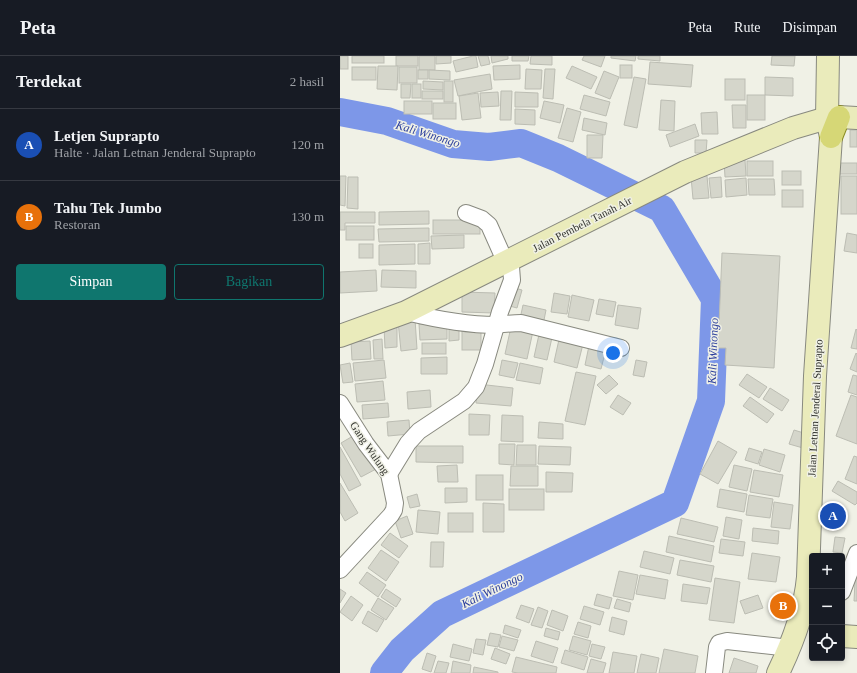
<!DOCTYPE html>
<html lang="id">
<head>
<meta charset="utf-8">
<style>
  :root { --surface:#171b24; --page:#20242c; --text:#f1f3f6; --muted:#9ea1a6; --line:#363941; --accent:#0f766e }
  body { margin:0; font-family:"Times New Roman",serif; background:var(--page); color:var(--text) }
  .controls { position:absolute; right:12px; bottom:12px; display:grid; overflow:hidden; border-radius:4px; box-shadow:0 2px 6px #0003 }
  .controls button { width:36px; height:36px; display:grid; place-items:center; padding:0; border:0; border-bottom:1px solid var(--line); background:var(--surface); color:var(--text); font:20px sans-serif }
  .you { position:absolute; left:273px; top:297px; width:14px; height:14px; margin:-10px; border:3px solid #fff; border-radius:50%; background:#1a73e8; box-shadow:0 0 0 6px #1a73e833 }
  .badge { display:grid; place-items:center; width:26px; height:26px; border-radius:50%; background:var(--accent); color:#fff; font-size:13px; font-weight:700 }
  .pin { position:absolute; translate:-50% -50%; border:2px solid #fff; box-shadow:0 1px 4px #0006 }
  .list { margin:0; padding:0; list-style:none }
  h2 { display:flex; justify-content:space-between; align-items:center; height:52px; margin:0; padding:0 16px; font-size:17px }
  h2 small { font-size:13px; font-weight:400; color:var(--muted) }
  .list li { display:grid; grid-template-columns:26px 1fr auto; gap:12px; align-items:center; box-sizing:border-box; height:72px; padding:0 16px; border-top:1px solid var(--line) }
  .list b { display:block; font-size:15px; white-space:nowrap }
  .list p { margin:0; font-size:13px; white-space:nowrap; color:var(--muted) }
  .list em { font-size:13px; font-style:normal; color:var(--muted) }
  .actions { display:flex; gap:8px; padding:12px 16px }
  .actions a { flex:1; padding:9px 0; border:1px solid var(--accent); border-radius:4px; text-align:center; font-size:14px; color:var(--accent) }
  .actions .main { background:var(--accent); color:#fff }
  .icon { flex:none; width:22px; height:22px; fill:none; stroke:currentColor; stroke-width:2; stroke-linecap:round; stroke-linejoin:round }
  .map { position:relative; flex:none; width:517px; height:617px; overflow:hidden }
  header { display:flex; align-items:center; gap:24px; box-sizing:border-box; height:56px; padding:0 20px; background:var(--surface); border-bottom:1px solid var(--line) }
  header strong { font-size:19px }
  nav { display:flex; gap:22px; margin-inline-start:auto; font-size:14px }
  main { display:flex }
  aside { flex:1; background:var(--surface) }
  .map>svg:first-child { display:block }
</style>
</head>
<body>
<header>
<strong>Peta</strong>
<nav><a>Peta</a><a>Rute</a><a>Disimpan</a></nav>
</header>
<main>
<aside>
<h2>Terdekat<small>2 hasil</small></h2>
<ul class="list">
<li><span class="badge" style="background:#1a4fb4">A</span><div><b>Letjen Suprapto</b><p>Halte · Jalan Letnan Jenderal Suprapto</p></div><em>120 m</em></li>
<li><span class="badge" style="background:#e8710a">B</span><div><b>Tahu Tek Jumbo</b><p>Restoran</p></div><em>130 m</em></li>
</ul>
<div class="actions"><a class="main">Simpan</a><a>Bagikan</a></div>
</aside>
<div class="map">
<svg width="517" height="617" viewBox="0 0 517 617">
  <rect width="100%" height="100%" fill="#f0f1e6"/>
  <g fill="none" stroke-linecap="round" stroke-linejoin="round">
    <!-- river -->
    <path stroke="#7d97e8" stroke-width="28" d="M0,56l47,9 66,23 36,3 32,-4 37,15 104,51 53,90 -4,102 -36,102 -233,111 -40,36 -18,23"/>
  </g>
  <!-- building -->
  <g fill="#d5d6cb" stroke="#bcbdb3">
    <rect x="0" y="0" width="8" height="13"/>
    <rect x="12" y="0" width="32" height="7"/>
    <rect x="56" y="0" width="22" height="10"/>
    <rect x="79" y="0" width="16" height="14"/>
    <path d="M96,0h15v7l-15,1z"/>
    <path d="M133,0h3l2,11 -22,5 -3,-11z"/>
    <path d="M138,0h10l2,8 -9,2z"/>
    <path d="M151,0h17v3l-16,4z"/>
    <path d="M172,0h17l-1,5h-16z"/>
    <path d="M191,0h21v9l-22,-1z"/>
    <path d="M244,0h21l-4,11 -19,-7z"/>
    <path d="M271,0h25l-1,5 -24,-3z"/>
    <path d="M298,0h22v5l-22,-2z"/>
    <path d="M432,0h23l-1,10 -23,-1z"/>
    <path d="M310,6l43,3 -2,22 -43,-3z"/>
    <path d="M180,9v14l-26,1 -1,-14z"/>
    <rect x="280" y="9" width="12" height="13"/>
    <path d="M38,10h20l-1,24 -20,-1z"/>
    <path d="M232,10l25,11 -6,12 -25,-11z"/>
    <rect x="12" y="11" width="24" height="13"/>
    <rect x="59" y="11" width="18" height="16"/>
    <path d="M186,13l16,1 -1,19h-16z"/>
    <path d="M205,13h10l-2,30 -10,-1z"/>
    <rect x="78" y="14" width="10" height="9"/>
    <path d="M89,14l21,1v9l-21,-1z"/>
    <path d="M264,15l15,6 -9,22 -15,-6z"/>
    <path d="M150,18l2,15 -34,7 -4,-16z"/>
    <path d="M294,21l12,2 -9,49 -13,-3z"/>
    <path d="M425,21l28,1v18l-28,-1z"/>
    <rect x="385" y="23" width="20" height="21"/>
    <path d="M83,25l20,1v8l-20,-1z"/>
    <rect x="104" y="25" width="9" height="21"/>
    <path d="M61,28h10l-1,14h-9z"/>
    <rect x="72" y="28" width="9" height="14"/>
    <rect x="82" y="35" width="21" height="8"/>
    <path d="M161,35h11l-1,29h-11z"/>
    <path d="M158,36l1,14 -18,1 -1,-14z"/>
    <path d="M175,36l23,1v14h-23z"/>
    <path d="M138,37l3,25 -19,2 -3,-24z"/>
    <path d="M244,39l26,7 -4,14 -26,-7z"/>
    <rect x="407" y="39" width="18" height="25"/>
    <path d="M321,44l14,1 -1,30 -15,-1z"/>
    <rect x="64" y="45" width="28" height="13"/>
    <path d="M204,45l20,4 -4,18 -20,-5z"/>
    <rect x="93" y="47" width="23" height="16"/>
    <path d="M392,49h14v23h-13z"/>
    <path d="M227,52l14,4 -8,30 -15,-4z"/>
    <path d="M175,53l20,1v15l-20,-1z"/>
    <path d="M377,56l1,22h-16l-1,-21z"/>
    <path d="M244,62l23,5 -2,12 -23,-5z"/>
    <path d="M355,68l4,12 -29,11 -4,-12z"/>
    <rect x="510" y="74" width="7" height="17"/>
    <path d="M247,79h16l-1,23h-15z"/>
    <path d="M355,84h12l-1,13h-11z"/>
    <path d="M405,104l1,16 -21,1 -1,-16z"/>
    <rect x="407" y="105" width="26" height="15"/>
    <rect x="499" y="107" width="18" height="11"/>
    <rect x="442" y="115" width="19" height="14"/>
    <path d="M0,120h6l-1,30 -5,-1z"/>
    <path d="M367,120l2,22 -16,1 -2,-22z"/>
    <rect x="501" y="120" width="16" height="38"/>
    <path d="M8,121h10v32l-11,-1z"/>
    <path d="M381,121l1,20 -11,1 -2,-20z"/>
    <path d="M406,122l1,17 -21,2 -1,-17z"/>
    <path d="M408,123h26l1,16h-26z"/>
    <rect x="442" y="134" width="21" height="17"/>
    <path d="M89,155v13l-50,1v-13z"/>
    <path d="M0,156h35v11h-30v7h-5z"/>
    <rect x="93" y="164" width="47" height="14"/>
    <rect x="6" y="170" width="28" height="14"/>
    <path d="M89,172v13l-50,1 -1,-13z"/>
    <path d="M507,177l10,2v18l-13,-2z"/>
    <path d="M124,179v13l-32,1 -1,-13z"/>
    <path d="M90,187v21h-12v-20z"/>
    <rect x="19" y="188" width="14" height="14"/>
    <path d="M75,188v20l-36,1v-20z"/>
    <path d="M382,197l58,3 -6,112 -49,-3 1,-17h-8z"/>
    <path d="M36,214l1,21 -37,2v-21z"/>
    <path d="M42,214l34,1v17l-35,-1z"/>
    <path d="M171,231l11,3 -5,18 -11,-3z"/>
    <path d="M122,236l33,1 -1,20 -32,-1z"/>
    <path d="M214,237l16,3 -3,18 -16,-2z"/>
    <path d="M232,239l22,5 -5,21 -21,-4z"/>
    <path d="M259,243l17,3 -3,15 -17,-3z"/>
    <path d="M183,249l23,5 -3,15 -23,-6z"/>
    <path d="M278,249l23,3 -3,21 -23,-4z"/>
    <path d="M75,263l2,30 -16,2 -3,-30z"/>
    <path d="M107,267v16l-27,1 -1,-16z"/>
    <path d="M109,268h10v16l-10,1z"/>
    <path d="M57,270v21l-12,1 -1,-21z"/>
    <path d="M171,271l22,4 -6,28 -22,-5z"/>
    <path d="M516,273l1,1v19l-6,-1z"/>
    <rect x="122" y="274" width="19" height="20"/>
    <path d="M200,274l13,3 -6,27 -13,-3z"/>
    <path d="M220,279l24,5 -7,28 -23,-6z"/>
    <path d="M42,283l1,20h-9l-1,-19z"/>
    <path d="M30,285l1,18 -19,1 -1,-18z"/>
    <path d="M250,285l17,4 -6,24 -16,-4z"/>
    <rect x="82" y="287" width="24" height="11"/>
    <path d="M516,297l1,1v18l-7,-3z"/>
    <path d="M107,301v17h-26v-16z"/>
    <path d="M44,304l2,18 -31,3 -2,-18z"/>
    <path d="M162,304l16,3 -4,15 -15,-3z"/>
    <path d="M296,304l11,2 -3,15 -11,-2z"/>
    <path d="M10,307l3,19 -10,1 -3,-18z"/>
    <path d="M180,307l23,5 -3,16 -24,-4z"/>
    <path d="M236,316l20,4 -11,49 -20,-4z"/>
    <path d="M407,318l20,13 -8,11 -20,-13z"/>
    <path d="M269,319l9,9 -12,10 -9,-9z"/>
    <path d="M513,319l4,1v19l-9,-3z"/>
    <path d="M43,325l2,19 -28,2 -2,-18z"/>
    <path d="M138,328l35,4 -2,18 -35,-3z"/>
    <path d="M430,332l19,12 -7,11 -19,-12z"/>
    <path d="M90,334l1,17 -23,2 -1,-17z"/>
    <path d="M278,339l13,8 -8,12 -13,-8z"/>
    <path d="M511,339l6,2v47l-21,-8z"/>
    <path d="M410,341l24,17 -7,9 -24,-17z"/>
    <path d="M48,347l1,14 -26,2 -1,-14z"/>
    <path d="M129,358l21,1 -1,20h-20z"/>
    <path d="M162,359l21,1v26l-22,-1z"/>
    <path d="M69,364l1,14 -22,2 -1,-14z"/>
    <path d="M199,366l24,2v15l-25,-1z"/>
    <path d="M454,374l13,4 -4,14 -14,-4z"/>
    <path d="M18,377l20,35 -17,9 -20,-34z"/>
    <path d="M378,385l19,11 -19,32 -18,-10z"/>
    <path d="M159,388h16l-1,21 -15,-1z"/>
    <path d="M177,389h19v20h-20z"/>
    <path d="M76,390h47v17l-47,-1z"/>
    <path d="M199,390l32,1 -1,18 -32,-1z"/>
    <path d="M0,391l21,38 -12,6 -9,-17z"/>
    <path d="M409,392l13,4 -4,12 -13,-4z"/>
    <path d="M424,393l21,6 -5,17 -21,-7z"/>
    <path d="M514,400l3,1v27l-12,-5z"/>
    <path d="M117,409l1,17h-20l-1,-16z"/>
    <path d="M394,409l18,4 -5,22 -18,-4z"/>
    <path d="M171,410h27v20h-28z"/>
    <path d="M414,414l29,5 -4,22 -29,-5z"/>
    <path d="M206,416l27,1 -1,19h-26z"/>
    <rect x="136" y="419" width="27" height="25"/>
    <path d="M498,425l19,11v11l-2,2 -23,-14z"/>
    <path d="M0,427l18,30 -13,8 -5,-9z"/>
    <path d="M105,432h22v14l-22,1z"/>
    <rect x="169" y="433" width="35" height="21"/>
    <path d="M380,433l27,5 -3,18 -27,-5z"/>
    <path d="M77,438l3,12 -10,2 -3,-11z"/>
    <path d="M409,439l24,4 -3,19 -24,-3z"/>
    <path d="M434,446l19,3 -3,24 -19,-2z"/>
    <path d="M143,447l21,1v28h-21z"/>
    <path d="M78,454l22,2 -2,22 -22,-2z"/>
    <rect x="108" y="457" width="25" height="19"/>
    <path d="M67,460l6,18 -12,4 -6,-17z"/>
    <path d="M386,461l16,3 -3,19 -16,-3z"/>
    <path d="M341,462l37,9 -4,15 -37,-8z"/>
    <path d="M413,472l26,3 -1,13 -26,-3z"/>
    <path d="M50,477l18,13 -9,12 -18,-13z"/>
    <path d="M329,480l45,10 -3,16 -45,-10z"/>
    <path d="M495,481l10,1 -3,15 -9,-1z"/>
    <path d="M381,483l24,3 -2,14 -24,-3z"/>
    <path d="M91,486h13l-1,25h-13z"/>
    <path d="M41,494l18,12 -13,19 -18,-13z"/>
    <path d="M304,495l30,7 -4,16 -30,-7z"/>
    <path d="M412,497l28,4 -4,25 -28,-3z"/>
    <path d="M340,504l34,6 -3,16 -34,-7z"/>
    <path d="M516,506h1v39h-3z"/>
    <path d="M279,515l19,4 -5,25 -20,-4z"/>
    <path d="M27,516l19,13 -8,12 -19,-14z"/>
    <path d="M300,519l28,5 -3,19 -29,-5z"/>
    <path d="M375,522l25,4 -6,41 -25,-3z"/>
    <path d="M343,528l27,4 -3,16 -26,-3z"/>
    <path d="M0,533l6,4 -6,10z"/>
    <path d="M46,533l15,10 -5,8 -15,-10z"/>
    <path d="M257,538l15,4 -3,11 -15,-4z"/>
    <path d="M418,539l5,13 -18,6 -5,-13z"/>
    <path d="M11,540l12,9 -11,16 -12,-9z"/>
    <path d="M38,542l16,10 -8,12 -15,-10z"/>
    <path d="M277,543l14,4 -2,9 -15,-4z"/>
    <path d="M181,549l13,4 -5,14 -13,-5z"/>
    <path d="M244,550l20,6 -4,13 -20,-6z"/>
    <path d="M198,551l10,4 -6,17 -11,-3z"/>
    <path d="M212,554l16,6 -5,15 -16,-6z"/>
    <path d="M28,555l16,9 -7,12 -15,-9z"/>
    <path d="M272,561l15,4 -3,14 -15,-4z"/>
    <path d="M238,566l13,4 -3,12 -14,-4z"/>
    <path d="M165,569l16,5 -3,8 -15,-5z"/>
    <path d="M206,572l14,4 -2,8 -14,-4z"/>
    <path d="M150,577l11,2 -3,12 -11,-2z"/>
    <path d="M162,580l16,4 -4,11 -15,-4z"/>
    <path d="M233,580l18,5 -4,14 -18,-5z"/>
    <path d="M136,583l10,1 -3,15 -10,-2z"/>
    <path d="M196,585l22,7 -5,15 -22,-7z"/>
    <path d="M113,588l19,5 -3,12 -19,-4z"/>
    <path d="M252,588l13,3 -4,12 -12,-3z"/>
    <path d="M155,592l15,6 -4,10 -15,-5z"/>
    <path d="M324,593l34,7 -3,17h-36z"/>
    <path d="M225,594l23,7 -4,13 -23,-7z"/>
    <path d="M273,596l24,4 -3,17h-25z"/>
    <path d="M87,597l9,3 -5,16 -9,-3z"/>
    <path d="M301,598l18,4 -3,15h-19z"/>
    <path d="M176,601l41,10 -1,6h-38l-6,-1z"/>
    <path d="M394,602l24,8 -2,7h-27z"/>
    <path d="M251,603l15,4 -3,10h-16z"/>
    <path d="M98,605l11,2 -3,10h-12z"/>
    <path d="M113,605l18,4 -1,8h-19z"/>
    <path d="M134,611l24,5v1h-25z"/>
  </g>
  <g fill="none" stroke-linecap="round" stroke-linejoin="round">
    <!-- street casing -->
    <g stroke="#88897f" stroke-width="18">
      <g id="street">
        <path d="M126,157l16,6 7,6 16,36"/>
        <path d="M66,256c29,7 59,13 90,13 8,-1 16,-2 25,-2l100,25"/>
        <path d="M0,347l26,41 23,30 6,29 -1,7 -3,5 -51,55"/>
        <path d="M49,418l19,-31 11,-12 45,-30 12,-14 9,-23 15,-52 12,-32 -1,-13 -2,-7"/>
        <path d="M502,536l15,-39"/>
        <path d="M374,617l3,-26 2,-4 8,-2 63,7"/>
      </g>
    </g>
    <!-- secondary casing -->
    <g stroke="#88897f" stroke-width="24">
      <g id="secondary">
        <path d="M0,280l66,-24 279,-140 108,-44 34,-10 12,-1 18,1"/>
        <path d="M502,580l15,1"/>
        <path d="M438,617c15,-31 27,-62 30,-96l7,-201 16,-239 -4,-19 1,-62"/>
      </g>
    </g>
    <!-- primary casing -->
    <g stroke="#8b8d22" stroke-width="24">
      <path id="primary" d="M491,81l8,-20"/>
    </g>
    <!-- street -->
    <use href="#street" stroke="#fff" stroke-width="16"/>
    <!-- secondary -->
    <use href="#secondary" stroke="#eaebbb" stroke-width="22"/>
    <!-- primary -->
    <use href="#primary" stroke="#d6d776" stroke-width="22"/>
  </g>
  <g text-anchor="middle" stroke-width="3" stroke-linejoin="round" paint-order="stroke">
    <!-- street labels -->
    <g font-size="11" fill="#343530" stroke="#f0f1e6">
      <text transform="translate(242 168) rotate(-27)" y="4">Jalan Pembela Tanah Air</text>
      <text transform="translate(475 352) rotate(-87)" y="4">Jalan Letnan Jenderal Suprapto</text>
      <text transform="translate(30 392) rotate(56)" y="4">Gang Wulung</text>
    </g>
    <!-- water labels -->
    <g font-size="12" font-style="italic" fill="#2c3f9d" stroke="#f0f1e6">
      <text transform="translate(88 78) rotate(17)" y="4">Kali Winongo</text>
      <text transform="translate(373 295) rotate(-88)" y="4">Kali Winongo</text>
      <text transform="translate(152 534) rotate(-26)" y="4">Kali Winongo</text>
    </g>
  </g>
</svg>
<div class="controls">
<button>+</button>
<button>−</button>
<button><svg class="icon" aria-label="locate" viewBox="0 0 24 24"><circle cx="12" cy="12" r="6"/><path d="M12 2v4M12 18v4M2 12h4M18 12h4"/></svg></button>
</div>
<div class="you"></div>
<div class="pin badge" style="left:493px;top:460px;background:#1a4fb4">A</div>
<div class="pin badge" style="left:443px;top:550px;background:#e8710a">B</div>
</div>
</main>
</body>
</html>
